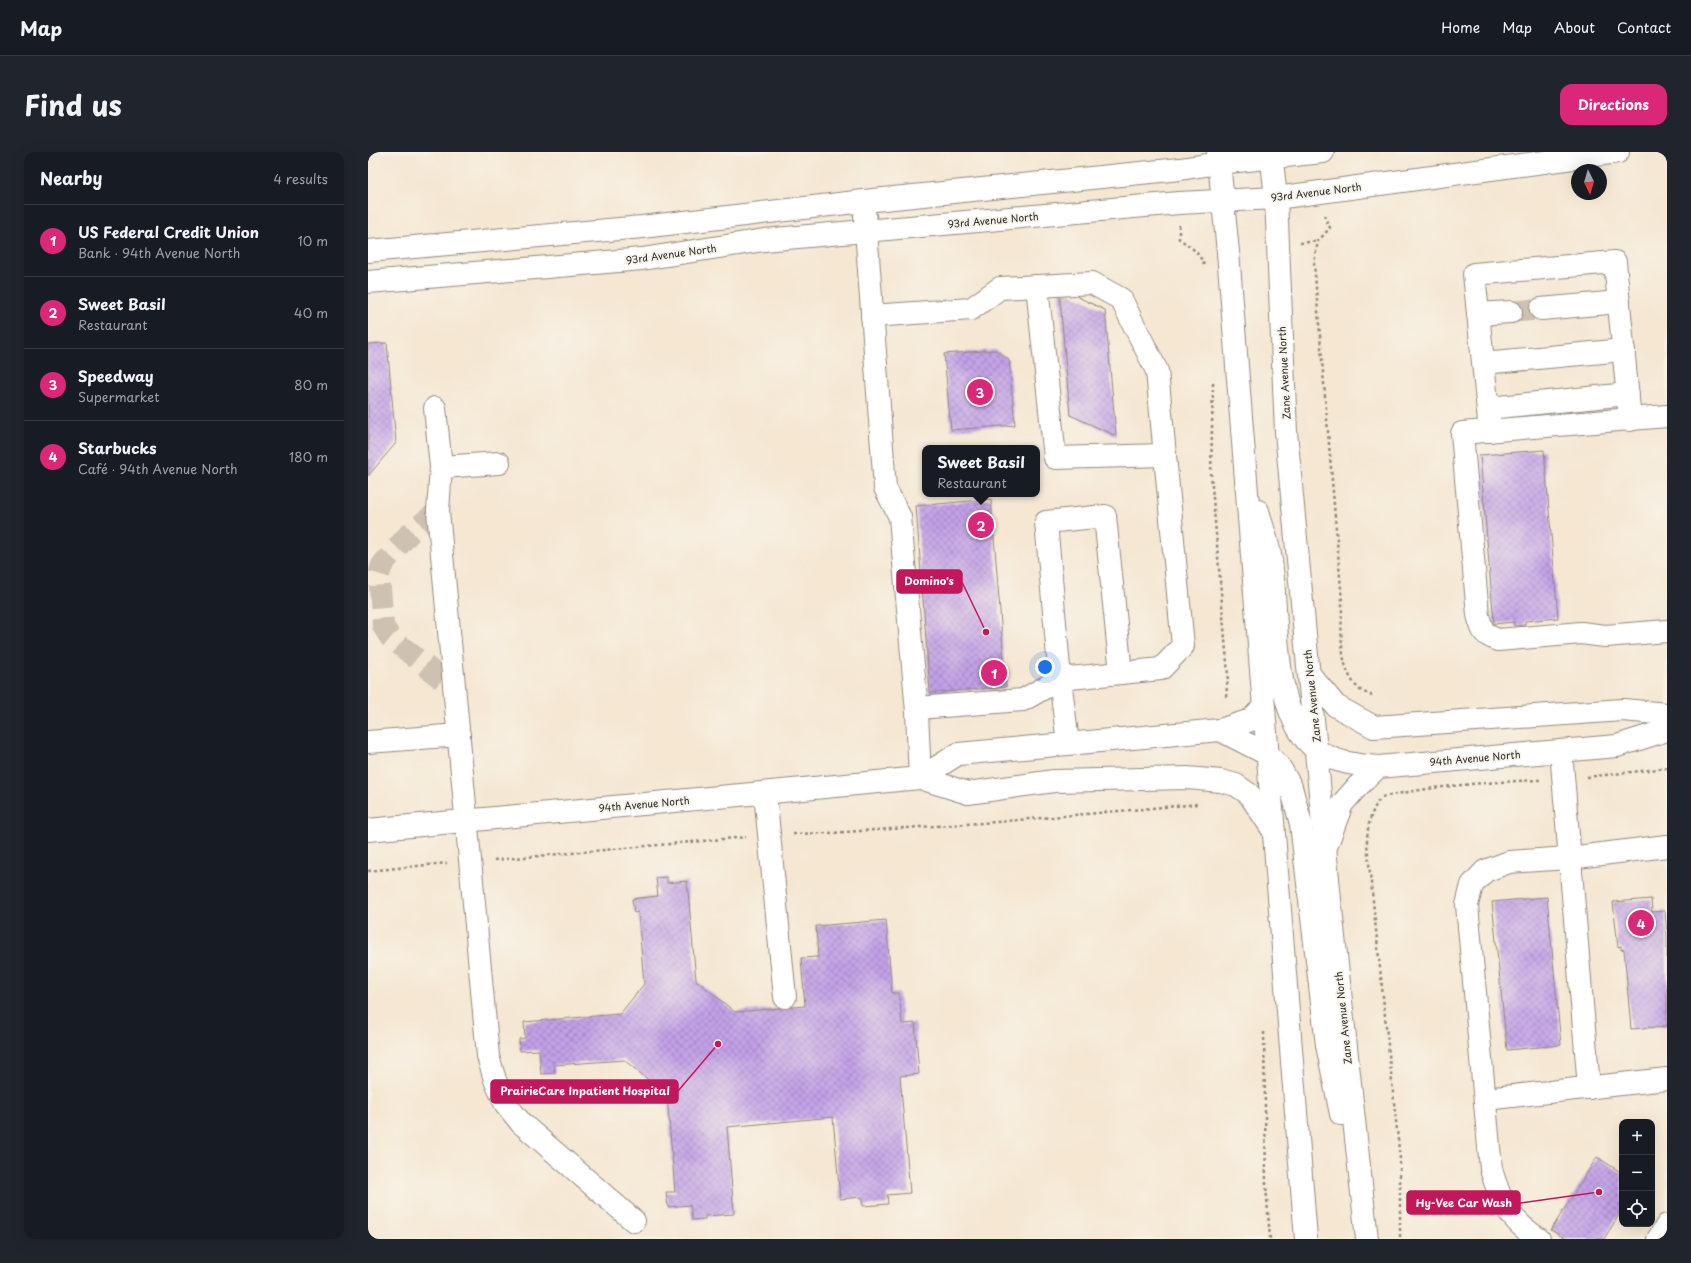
<!DOCTYPE html>
<html lang="en">
<head>
<meta charset="utf-8">
<style>
  :root { --surface:#171b24; --page:#20242c; --text:#f1f3f6; --muted:#9ea1a6; --line:#363941; --accent:#db2777 }
  body { margin:0; font-family:"Playpen Sans",sans-serif; background:var(--page); color:var(--text) }
  .controls { position:absolute; right:12px; bottom:12px; display:grid; overflow:hidden; border-radius:8px; box-shadow:0 4px 16px #0002 }
  .controls button { width:36px; height:36px; display:grid; place-items:center; padding:0; border:0; border-bottom:1px solid var(--line); background:var(--surface); color:var(--text); font:20px sans-serif }
  .compass { position:absolute; left:1203px; top:12px; width:36px; height:36px; border-radius:50%; background:var(--surface); box-shadow:0 4px 16px #0002; rotate:175deg }
  .you { position:absolute; left:677px; top:515px; width:14px; height:14px; margin:-10px; border:3px solid #fff; border-radius:50%; background:#1a73e8; box-shadow:0 0 0 6px #1a73e833 }
  .badge { display:grid; place-items:center; width:26px; height:26px; border-radius:50%; background:var(--accent); color:#fff; font-size:13px; font-weight:700 }
  .pin { position:absolute; translate:-50% -50%; border:2px solid #fff; box-shadow:0 1px 4px #0006 }
  .popup { position:absolute; left:554px; top:293px; width:118px; height:52px; box-sizing:border-box; display:grid; place-content:center; border-radius:8px; background:var(--surface); filter:drop-shadow(0 1px 3px #0005); font-size:13px; white-space:nowrap; color:var(--muted) }
  .popup b { font-size:15px; color:var(--text) }
  .popup::after { content:''; position:absolute; left:50%; top:100%; margin-left:-8px; border:8px solid transparent; border-top-color:var(--surface) }
  .list { margin:0; padding:0; list-style:none }
  h2 { display:flex; justify-content:space-between; align-items:center; height:52px; margin:0; padding:0 16px; font-size:17px }
  h2 small { font-size:13px; font-weight:400; color:var(--muted) }
  .list li { display:grid; grid-template-columns:26px 1fr auto; gap:12px; align-items:center; box-sizing:border-box; height:72px; padding:0 16px; border-top:1px solid var(--line) }
  .list b { display:block; font-size:15px; white-space:nowrap }
  .list p { margin:0; font-size:13px; white-space:nowrap; color:var(--muted) }
  .list em { font-size:13px; font-style:normal; color:var(--muted) }
  .icon { flex:none; width:22px; height:22px; fill:none; stroke:currentColor; stroke-width:2; stroke-linecap:round; stroke-linejoin:round }
  .map { position:relative; flex:none; width:1299px; height:1087px; overflow:hidden; border-radius:12px }
  header { display:flex; align-items:center; gap:24px; box-sizing:border-box; height:56px; padding:0 20px; background:var(--surface); border-bottom:1px solid var(--line) }
  header strong { font-size:19px }
  nav { display:flex; gap:22px; margin-inline-start:auto; font-size:14px }
  .intro { display:flex; align-items:center; justify-content:space-between; box-sizing:border-box; height:96px; padding:0 24px }
  h1 { margin:0; font-size:28px }
  .button { padding:10px 18px; border-radius:12px; background:var(--accent); color:#fff; font-size:14px; font-weight:700 }
  main { display:flex; gap:24px; padding:0 24px }
  aside { flex:1; background:var(--surface); border-radius:12px; box-shadow:0 4px 16px #0002 }
  .map>svg:first-child { display:block }
</style>
</head>
<body>
<header>
<strong>Map</strong>
<nav><a>Home</a><a>Map</a><a>About</a><a>Contact</a></nav>
</header>
<div class="intro"><h1>Find us</h1><a class="button">Directions</a></div>
<main>
<aside>
<h2>Nearby<small>4 results</small></h2>
<ul class="list">
<li><span class="badge">1</span><div><b>US Federal Credit Union</b><p>Bank · 94th Avenue North</p></div><em>10 m</em></li>
<li><span class="badge">2</span><div><b>Sweet Basil</b><p>Restaurant</p></div><em>40 m</em></li>
<li><span class="badge">3</span><div><b>Speedway</b><p>Supermarket</p></div><em>80 m</em></li>
<li><span class="badge">4</span><div><b>Starbucks</b><p>Café · 94th Avenue North</p></div><em>180 m</em></li>
</ul>
</aside>
<div class="map">
<svg width="1299" height="1087" viewBox="0 0 1299 1087">
  <defs>
    <pattern id="building-cross-hatch" width="8" height="8" patternUnits="userSpaceOnUse"><rect width="8" height="8" fill="#c3a1e8"/><path d="M0 0l8 8M0 8l8-8" fill="none" stroke="#9f83bc"/></pattern>
  </defs>
  <rect width="100%" height="100%" fill="#f7f3e8"/>
  <filter id="ink" filterUnits="userSpaceOnUse"><feTurbulence type="fractalNoise" baseFrequency=".025" numOctaves="2"/><feDisplacementMap in="SourceGraphic" scale="8" xChannelSelector="R" yChannelSelector="G"/><feConvolveMatrix kernelMatrix="1 2 1 2 8 2 1 2 1" color-interpolation-filters="sRGB"/></filter>
  <filter id="wash" filterUnits="userSpaceOnUse"><feTurbulence type="fractalNoise" baseFrequency=".012" numOctaves="4" result="noise"/><feDisplacementMap in="SourceGraphic" scale="16" xChannelSelector="R" yChannelSelector="G"/><feGaussianBlur stdDeviation="0.9" result="paint"/><feColorMatrix in="noise" values="0 0 0 0 0 0 0 0 0 0 0 0 0 0 0 0 0 1.4 0 .05"/><feComposite in="paint" operator="in"/></filter>
  <g filter="url(#wash)">
    <rect width="100%" height="100%" fill="#f5e7d2"/>
    <g id="blocks">
      <!-- building -->
      <g fill="url(#building-cross-hatch)">
        <path d="M691,136l46,22 11,126 -46,-21z"/>
        <path d="M19,191l9,100 -28,33v-132z"/>
        <path d="M628,198l13,10 6,65 -64,5 -7,-76z"/>
        <path d="M1176,298l14,168 -33,3v4l-11,1v-4l-20,2 -14,-169z"/>
        <path d="M623,347l15,188 -76,6 -14,-187z"/>
        <path d="M299,725v6l20,-2 9,99 39,32 70,-6 -4,-48 17,-1 -2,-31 70,-6 6,73h7l3,31 13,-1 4,51 -19,2 10,117 -23,2 1,9 -25,2 -1,-9 -22,2 -7,-82 -106,10 7,87 -29,2v3l-13,1 -2,-15 -22,2 -2,-15h9l-8,-97 -43,-35 -70,5 1,8 -14,1 -2,-24 -19,1 -1,-12 6,-1 -1,-16 96,-8 24,-30 -6,-72 -4,1 -2,-14 26,-3 -2,-18z"/>
        <path d="M1179,745l14,148 -54,5 -15,-148z"/>
        <path d="M1283,747l1,13 13,-1 2,23v92l-36,3 -7,-80 -3,1v-4l-3,1 -5,-45z"/>
        <path d="M1229,1005l25,16v37l-18,29h-38l-15,-9z"/>
      </g>
    </g>
  </g>
  <g filter="url(#ink)">
    <use href="#blocks" fill-opacity="0" stroke="#90897e" stroke-width="1"/>
    <g fill="none" stroke-linecap="round" stroke-linejoin="round">
      <!-- minor-tunnel -->
      <g stroke="#cdc1b1" stroke-width="22" stroke-dasharray="22 11" stroke-linecap="butt">
        <path d="M1143,160l30,-3"/>
        <path d="M70,359l-29,23 -27,31 -3,10 4,51 7,11 65,53"/>
      </g>
      <!-- minor casing -->
      <g stroke="#90897e" stroke-width="24">
        <g id="minor">
          <path d="M497,64l20,272 15,29 17,195 3,66"/>
          <path d="M0,99l274,-24 222,-26 316,-32 39,-6 104,-11"/>
          <path d="M0,130l274,-23 122,-19 415,-37 97,-5 342,-46"/>
          <path d="M669,134l18,172 110,-3"/>
          <path d="M1173,157l78,-7"/>
          <path d="M1110,162l33,-2"/>
          <path d="M504,164l99,-7 29,-21 92,-5 29,16 36,72 26,275 -22,23 -101,10 8,64"/>
          <path d="M1115,211l141,-13"/>
          <path d="M67,256l6,59 -3,44 50,545 7,24 10,23 16,20 113,98"/>
          <path d="M1120,256l140,-14"/>
          <path d="M1299,264l-205,17 16,182c4,15 5,20 20,25l83,-7 24,3 62,-5"/>
          <path d="M1122,279l-16,-157 141,-12 15,158"/>
          <path d="M73,315l58,-4"/>
          <path d="M942,523l26,31 38,21 249,-17 44,4"/>
          <path d="M549,556l106,-8 37,-21 -14,-157 59,-6 16,157"/>
          <path d="M0,590l91,-7"/>
          <path d="M1193,599l28,337"/>
          <path d="M552,626l38,-24 262,-24 31,-10 12,-13"/>
          <path d="M397,641l20,204"/>
          <path d="M0,678l552,-52 48,15 86,-12 133,-3 34,3 15,4 13,9 24,36"/>
          <path d="M958,695l16,-43 15,-17 21,-20 239,-21 50,-16"/>
          <path d="M1117,947l182,-20"/>
          <path d="M1171,1087c-29,-18 -39,-38 -48,-70l-24,-264 5,-20 13,-14 24,-9 60,-4 98,-12"/>
          <path d="M1290,1087l9,-14"/>
        </g>
      </g>
      <!-- major casing -->
      <g stroke="#90897e" stroke-width="24">
        <g id="major">
          <path d="M850,0l10,100 78,987"/>
          <path d="M903,0l5,46 10,234 44,468 37,339"/>
          <path d="M890,359c4,16 11,33 13,50 8,52 -1,156 46,189 17,13 41,15 61,17"/>
          <path d="M852,578l47,24 12,12 12,21 10,37 26,221 14,69"/>
        </g>
      </g>
      <!-- path -->
      <g stroke="#90897e" stroke-width="2.5" stroke-dasharray="3 3" stroke-linecap="butt">
        <path d="M956,63l6,13 -12,13 -4,22 28,338c0,28 -5,63 15,86 3,4 9,6 14,8v4"/>
        <path d="M811,73v14c11,7 20,13 25,26"/>
        <path d="M932,91l18,-2"/>
        <path d="M845,231l-2,91 17,201 -2,23"/>
        <path d="M1219,625l80,-9"/>
        <path d="M1014,645c51,-11 105,-15 158,-17"/>
        <path d="M1011,648c-9,14 -12,28 -12,44l33,315v80"/>
        <path d="M425,682l37,-1 166,-11 202,-18"/>
        <path d="M126,708l252,-23"/>
        <path d="M0,719l79,-8"/>
        <path d="M896,880l2,153 4,54"/>
      </g>
      <!-- minor -->
      <use href="#minor" stroke="#fff" stroke-width="22"/>
      <!-- major -->
      <use href="#major" stroke="#fff" stroke-width="22"/>
    </g>
  </g>
  <g text-anchor="middle" stroke-width="3.5" stroke-linejoin="round" paint-order="stroke">
    <!-- street labels -->
    <g font-size="10" fill="#2b2b2b" stroke="#f7f3e8">
      <text transform="translate(948 40) rotate(-7)" y="4">93rd Avenue North</text>
      <text transform="translate(625 68) rotate(-5)" y="4">93rd Avenue North</text>
      <text transform="translate(303 102) rotate(-8)" y="4">93rd Avenue North</text>
      <text transform="translate(916 221) rotate(-93)" y="4">Zane Avenue North</text>
      <text transform="translate(944 544) rotate(-96)" y="4">Zane Avenue North</text>
      <text transform="translate(1107 606) rotate(-5)" y="4">94th Avenue North</text>
      <text transform="translate(276 652) rotate(-5)" y="4">94th Avenue North</text>
      <text transform="translate(975 866) rotate(-96)" y="4">Zane Avenue North</text>
    </g>
  </g>
  <!-- callouts -->
  <path fill="none" stroke="#c2185b" stroke-width="1.5" d="M618 480L594 430M350 892L310 939M1231 1040L1152 1051"/>
  <g fill="#c2185b" stroke="#f7f3e8" stroke-width="1.5">
    <circle cx="618" cy="480" r="4"/>
    <circle cx="350" cy="892" r="4"/>
    <circle cx="1231" cy="1040" r="4"/>
  </g>
  <g fill="#c2185b" stroke="#c2185b" stroke-width="1.5">
    <rect x="529" y="418" width="65" height="23" rx="4"/>
    <rect x="123" y="928" width="187" height="23" rx="4"/>
    <rect x="1039" y="1039" width="113" height="23" rx="4"/>
  </g>
  <g font-size="11" text-anchor="middle" font-weight="bold" fill="#fff">
    <text x="561" y="433">Domino's</text>
    <text x="217" y="943">PrairieCare Inpatient Hospital</text>
    <text x="1096" y="1055">Hy-Vee Car Wash</text>
  </g>
</svg>
<div class="controls">
<button>+</button>
<button>−</button>
<button><svg class="icon" aria-label="locate" viewBox="0 0 24 24"><circle cx="12" cy="12" r="6"/><path d="M12 2v4M12 18v4M2 12h4M18 12h4"/></svg></button>
</div>
<svg class="compass" viewBox="-18 -18 36 36"><path d="M0-13l5 13h-10z" fill="#e53935"/><path d="M0 13l5-13h-10z" fill="#9ea1a6"/></svg>
<div class="you"></div>
<div class="pin badge" style="left:626px;top:521px">1</div>
<div class="pin badge" style="left:613px;top:373px">2</div>
<div class="popup"><b>Sweet Basil</b>Restaurant</div>
<div class="pin badge" style="left:612px;top:240px">3</div>
<div class="pin badge" style="left:1273px;top:771px">4</div>
</div>
</main>
</body>
</html>
